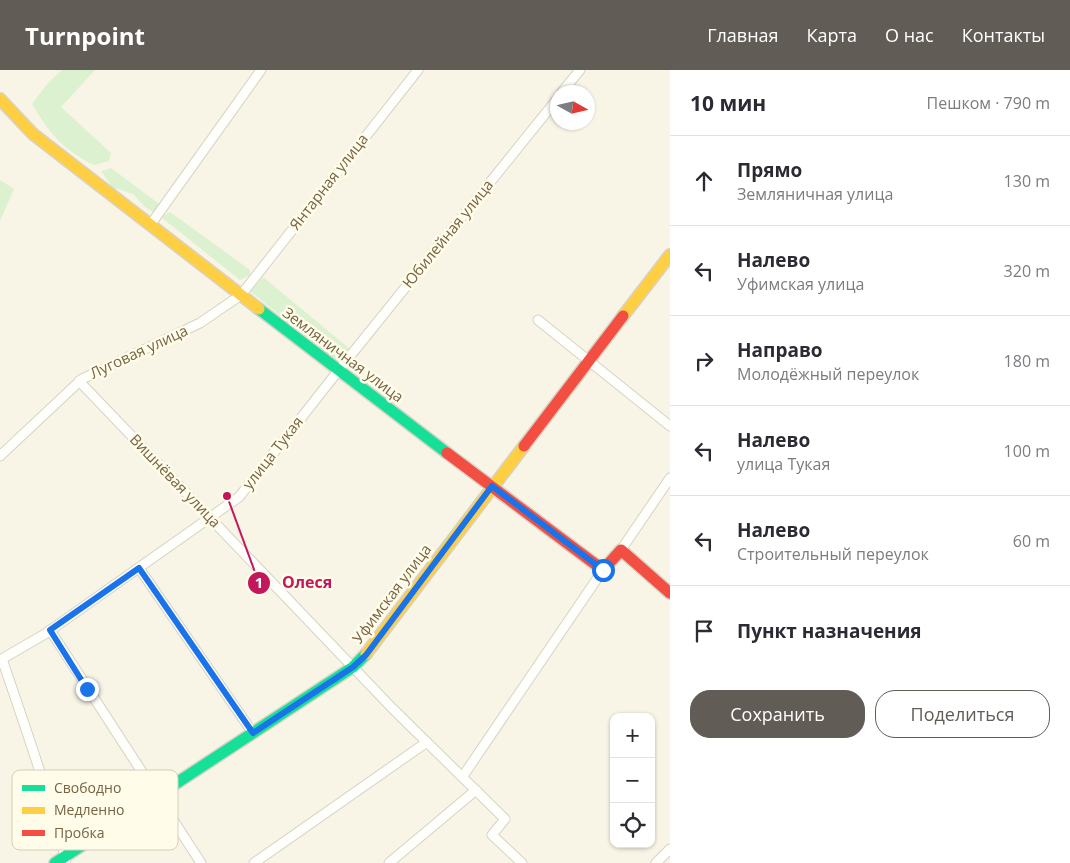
<!DOCTYPE html>
<html lang="ru">
<head>
<meta charset="utf-8">
<style>
  :root { --surface:#fff; --page:#f7f7f7; --text:#2b2b33; --muted:#7c7c81; --line:#e1e1e2; --accent:#615c55 }
  body { margin:0; font-family:"Open Sans",sans-serif; background:var(--page); color:var(--text) }
  .controls { position:absolute; right:15px; bottom:15px; display:grid; overflow:hidden; border-radius:10px; box-shadow:0 1px 4px #0004 }
  .controls button { width:45px; height:45px; display:grid; place-items:center; padding:0; border:0; border-bottom:1px solid var(--line); background:var(--surface); color:var(--text); font:25px sans-serif }
  .compass { position:absolute; left:550px; top:15px; width:45px; height:45px; border-radius:50%; background:var(--surface); box-shadow:0 1px 4px #0004; rotate:98deg }
  .stop { position:absolute; width:15px; height:15px; margin:-11px; border:4px solid #1a73e8; border-radius:50%; background:#fff }
  .stop.end { background:#1a73e8; border-color:#fff; box-shadow:0 1px 5px #0008 }
  .list { margin:0; padding:0; list-style:none }
  h2 { display:flex; justify-content:space-between; align-items:center; height:65px; margin:0; padding:0 20px; font-size:21px }
  h2 small { font-size:16px; font-weight:400; color:var(--muted) }
  .list li { display:grid; grid-template-columns:32px 1fr auto; gap:15px; align-items:center; box-sizing:border-box; height:90px; padding:0 20px; border-top:1px solid var(--line) }
  .list b { display:block; font-size:19px; white-space:nowrap }
  .list p { margin:0; font-size:16px; white-space:nowrap; color:var(--muted) }
  .list em { font-size:16px; font-style:normal; color:var(--muted) }
  .actions { display:flex; gap:10px; padding:15px 20px }
  .actions a { flex:1; padding:11px 0; border:1px solid var(--accent); border-radius:20px; text-align:center; font-size:18px; color:var(--accent) }
  .actions .main { background:var(--accent); color:#fff }
  .icon { flex:none; width:28px; height:28px; fill:none; stroke:currentColor; stroke-width:2; stroke-linecap:round; stroke-linejoin:round }
  .map { position:relative; flex:none; width:670px; height:793px; overflow:hidden }
  header { display:flex; align-items:center; gap:30px; box-sizing:border-box; height:70px; padding:0 25px; background:var(--accent); color:#fff }
  header strong { font-size:24px }
  nav { display:flex; gap:28px; margin-inline-start:auto; font-size:18px }
  main { display:flex }
  aside { flex:1; background:var(--surface) }
  .map>svg:first-child { display:block }
</style>
</head>
<body>
<header>
<strong>Turnpoint</strong>
<nav><a>Главная</a><a>Карта</a><a>О нас</a><a>Контакты</a></nav>
</header>
<main>
<div class="map">
<svg width="670" height="793" viewBox="0 0 670 793">
  <rect width="100%" height="100%" fill="#f8f5e7"/>
  <!-- green -->
  <g fill="#dcf1d0">
    <path d="M62,0h33l-34,37 50,46 -2,8 -15,4c-31,-15 -45,-32 -62,-61l15,-20z"/>
    <path d="M111,98l51,38 -6,8 -11,-7 -12,-13 -21,-7 -11,-16z"/>
    <path d="M0,110l14,9 -14,32z"/>
    <path d="M170,142l80,58v5l-10,5 -79,-63z"/>
    <path d="M263,207l87,72 -14,12 -86,-70z"/>
  </g>
  <g fill="none" stroke-linecap="round" stroke-linejoin="round">
    <!-- street casing -->
    <g stroke="#d7d2c6" stroke-width="11">
      <g id="street">
        <path d="M562,22l18,-22"/>
        <path d="M151,154l110,-154"/>
        <path d="M538,250l132,106"/>
        <path d="M79,311l313,327 113,111 -13,16 30,28"/>
        <path d="M0,386l82,-77 118,-56 41,-28 177,-225"/>
        <path d="M621,480l49,-72"/>
        <path d="M139,498l114,165"/>
        <path d="M50,560l151,233"/>
        <path d="M2,589c23,67 46,133 64,201"/>
        <path d="M0,590l45,-26 194,-137 99,-126 220,-273"/>
        <path d="M463,706l140,-206"/>
        <path d="M254,793l173,-121"/>
        <path d="M389,793l87,-73"/>
        <path d="M656,793l14,-14"/>
      </g>
    </g>
    <!-- fast casing -->
    <g stroke="#d7d2c5" stroke-width="14">
      <g id="fast">
        <path d="M259,239l188,144"/>
        <path d="M55,793l298,-196 13,-13"/>
      </g>
    </g>
    <!-- slow casing -->
    <g stroke="#d7d2c5" stroke-width="14">
      <g id="slow">
        <path d="M0,29l33,35 226,175"/>
        <path d="M623,246l47,-61"/>
        <path d="M366,584l158,-208"/>
      </g>
    </g>
    <!-- jam casing -->
    <g stroke="#d7d2c5" stroke-width="14">
      <g id="jam">
        <path d="M524,376l99,-130"/>
        <path d="M447,383l156,117 18,-20 49,43"/>
      </g>
    </g>
    <!-- street -->
    <use href="#street" stroke="#fefefb" stroke-width="9"/>
    <!-- fast -->
    <use href="#fast" stroke="#16e098" stroke-width="11"/>
    <!-- slow -->
    <use href="#slow" stroke="#ffcf43" stroke-width="11"/>
    <!-- jam -->
    <use href="#jam" stroke="#f24e42" stroke-width="11"/>
  </g>
  <g fill="none" stroke-linecap="round" stroke-linejoin="round">
    <!-- route -->
    <path stroke="#1a73e8" stroke-width="6" d="M87,619l-37,-59 89,-62 114,165 100,-66 13,-12 126,-169 111,84"/>
  </g>
  <g text-anchor="middle" stroke-width="5" stroke-linejoin="round" paint-order="stroke">
    <!-- street labels -->
    <g font-size="15" fill="#776446" stroke="#fffce9">
      <text transform="translate(329 112) rotate(-52)" y="5">Янтарная улица</text>
      <text transform="translate(448 164) rotate(-51)" y="5">Юбилейная улица</text>
      <text transform="translate(139 282) rotate(-25)" y="5">Луговая улица</text>
      <text transform="translate(343 285) rotate(37)" y="5">Земляничная улица</text>
      <text transform="translate(273 383) rotate(-52)" y="5">улица Тукая</text>
      <text transform="translate(175 411) rotate(46)" y="5">Вишнёвая улица</text>
      <text transform="translate(392 524) rotate(-53)" y="5">Уфимская улица</text>
    </g>
  </g>
  <!-- legend -->
  <rect x="12" y="700" width="166" height="80" rx="8" fill="#fffce9" stroke="#d6ceb8" stroke-width="1"/>
  <rect x="22" y="715" width="23" height="6" fill="#16e098"/>
  <rect x="22" y="737" width="23" height="7" fill="#ffcf43"/>
  <rect x="22" y="760" width="23" height="6" fill="#f24e42"/>
  <g font-size="14" fill="#776446">
    <text x="54" y="723">Свободно</text>
    <text x="54" y="745">Медленно</text>
    <text x="54" y="768">Пробка</text>
  </g>
  <!-- callouts -->
  <path fill="none" stroke="#c2185b" stroke-width="2" d="M227 426L259 513"/>
  <g fill="#c2185b" stroke="#fffce9" stroke-width="2">
    <circle cx="227" cy="426" r="5"/>
    <circle cx="259" cy="513" r="12"/>
  </g>
  <g font-size="15" text-anchor="middle" font-weight="bold" fill="#fff">
    <text x="259" y="518">1</text>
  </g>
  <g font-size="16" text-anchor="middle" font-weight="bold" fill="#c2185b" stroke="#fffce9" stroke-width="5" stroke-linejoin="round" paint-order="stroke">
    <text x="307" y="518">Олеся</text>
  </g>
</svg>
<div class="controls">
<button>+</button>
<button>−</button>
<button><svg class="icon" aria-label="locate" viewBox="0 0 24 24"><circle cx="12" cy="12" r="6"/><path d="M12 2v4M12 18v4M2 12h4M18 12h4"/></svg></button>
</div>
<svg class="compass" viewBox="-18 -18 36 36"><path d="M0-13l5 13h-10z" fill="#e53935"/><path d="M0 13l5-13h-10z" fill="#7c7c81"/></svg>
<div class="stop" style="left:603px;top:500px"></div>
<div class="stop end" style="left:87px;top:619px"></div>
</div>
<aside>
<h2>10 мин<small>Пешком · 790 m</small></h2>
<ul class="list">
<li><svg class="icon" aria-label="ahead" viewBox="0 0 24 24"><path d="M12 20V5M6 11l6-6 6 6"/></svg><div><b>Прямо</b><p>Земляничная улица</p></div><em>130 m</em></li>
<li><svg class="icon" aria-label="left" viewBox="0 0 24 24"><path d="M17 20v-9H6M10 6l-5 5 5 5"/></svg><div><b>Налево</b><p>Уфимская улица</p></div><em>320 m</em></li>
<li><svg class="icon" aria-label="right" viewBox="0 0 24 24"><path d="M7 20v-9h11M14 6l5 5-5 5"/></svg><div><b>Направо</b><p>Молодёжный переулок</p></div><em>180 m</em></li>
<li><svg class="icon" aria-label="left" viewBox="0 0 24 24"><path d="M17 20v-9H6M10 6l-5 5 5 5"/></svg><div><b>Налево</b><p>улица Тукая</p></div><em>100 m</em></li>
<li><svg class="icon" aria-label="left" viewBox="0 0 24 24"><path d="M17 20v-9H6M10 6l-5 5 5 5"/></svg><div><b>Налево</b><p>Строительный переулок</p></div><em>60 m</em></li>
<li><svg class="icon" aria-label="arrive" viewBox="0 0 24 24"><path d="M6 21V4h12l-3 4 3 4H6"/></svg><div><b>Пункт назначения</b></div></li>
</ul>
<div class="actions"><a class="main">Сохранить</a><a>Поделиться</a></div>
</aside>
</main>
</body>
</html>
